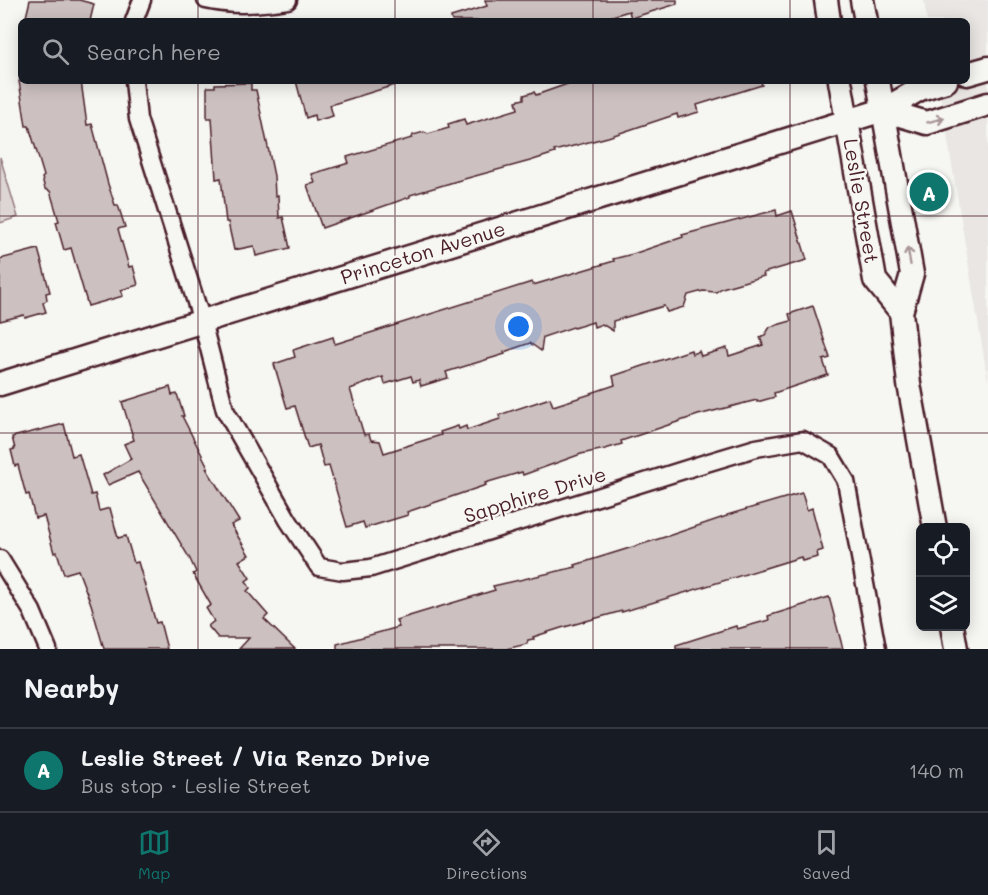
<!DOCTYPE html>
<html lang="en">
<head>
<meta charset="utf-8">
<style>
  :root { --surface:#171b24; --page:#20242c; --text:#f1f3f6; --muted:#9ea1a6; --line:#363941; --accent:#0f766e }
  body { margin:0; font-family:Mali,sans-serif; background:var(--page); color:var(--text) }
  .controls { position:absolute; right:18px; bottom:18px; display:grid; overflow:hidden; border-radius:9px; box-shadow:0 3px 15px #0003 }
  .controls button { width:54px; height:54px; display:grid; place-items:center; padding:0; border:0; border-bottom:2px solid var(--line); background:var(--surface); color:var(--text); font:30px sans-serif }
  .you { position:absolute; left:519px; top:327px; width:21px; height:21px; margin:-15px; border:4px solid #fff; border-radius:50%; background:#1a73e8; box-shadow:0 0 0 9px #1a73e833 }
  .badge { display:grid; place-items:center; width:39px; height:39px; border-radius:50%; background:var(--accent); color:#fff; font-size:20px; font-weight:700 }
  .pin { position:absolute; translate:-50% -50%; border:3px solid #fff; box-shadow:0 2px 6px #0006 }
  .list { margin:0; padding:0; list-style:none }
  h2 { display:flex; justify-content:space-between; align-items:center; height:78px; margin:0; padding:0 24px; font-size:26px }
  h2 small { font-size:20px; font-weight:400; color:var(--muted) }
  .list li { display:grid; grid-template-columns:39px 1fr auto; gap:18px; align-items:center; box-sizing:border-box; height:84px; padding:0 24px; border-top:2px solid var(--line) }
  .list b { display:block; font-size:22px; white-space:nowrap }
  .list p { margin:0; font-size:20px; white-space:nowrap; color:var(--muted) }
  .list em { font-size:20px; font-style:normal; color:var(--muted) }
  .icon { flex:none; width:33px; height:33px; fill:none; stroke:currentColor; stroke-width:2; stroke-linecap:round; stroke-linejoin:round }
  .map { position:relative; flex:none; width:988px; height:649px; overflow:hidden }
  .search { position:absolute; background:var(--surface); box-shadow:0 3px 15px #0003; left:18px; right:18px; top:18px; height:66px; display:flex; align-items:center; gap:15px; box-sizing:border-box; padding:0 21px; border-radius:9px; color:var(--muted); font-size:22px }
  .sheet { height:162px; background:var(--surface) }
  nav { display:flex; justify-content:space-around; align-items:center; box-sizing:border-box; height:84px; border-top:2px solid var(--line); background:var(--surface); font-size:16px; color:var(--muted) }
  nav a { display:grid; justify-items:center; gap:3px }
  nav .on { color:var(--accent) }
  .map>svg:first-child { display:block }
</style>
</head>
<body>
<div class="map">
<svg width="988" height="649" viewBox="0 0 988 649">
  <rect width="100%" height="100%" fill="#f6f6f2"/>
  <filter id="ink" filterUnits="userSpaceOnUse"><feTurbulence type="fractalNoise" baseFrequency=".0167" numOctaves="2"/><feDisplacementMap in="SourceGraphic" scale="12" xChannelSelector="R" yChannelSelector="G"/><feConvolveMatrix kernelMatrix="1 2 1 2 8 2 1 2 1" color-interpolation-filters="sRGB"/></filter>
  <g filter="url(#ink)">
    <!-- built -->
    <path fill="#e9e6e3" d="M924,0h64v381l-50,-300h29v-60h-40z"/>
    <!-- green -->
    <path fill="#ddd6d5" stroke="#947a80" stroke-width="1.5" d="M0,157l18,60 -18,6z"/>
    <!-- building -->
    <g fill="#ccc1c0" stroke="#4a1f2b" stroke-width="1.5">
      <path d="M30,0h49l15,4 -4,17h-65z"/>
      <path d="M485,0h192v4l-46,14 -2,-7 -33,10h-144l-1,-4 36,-11z"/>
      <path d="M19,81h62l6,44 5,-1 16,60 7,21h3l7,22 -7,2 11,38 4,-1 5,19 -17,5 2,6 -35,10 -17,-58 -7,2 -8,-28 3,-1 -9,-30 -5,-2 -3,-11 2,-2 -15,-50h-3z"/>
      <path d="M296,81h99v4l-65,20 3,11 -18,5 -1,-6 -8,3z"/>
      <path d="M576,81h185l1,4 -65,20 2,7 -21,6 -1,-4 -69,23 -54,14 1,2 -25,8 -73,20 -47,14v2l-88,31 -15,-43 8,-2 -3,-9 37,-11 -2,-6 65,-19 1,-3 11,-3 4,2 21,-6 -1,-4 16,-5 2,6 52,-16 -2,-8 8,-2v-4l10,-3 2,3z"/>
      <path d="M251,83v7h5l18,86 1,20 3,-1 1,23 4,-1 7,31 -34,8 -2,-10 -20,4 -6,-28h-2l-5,-44 -5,1 -4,-61h-5v-31h8v-3z"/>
      <path d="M776,210l1,6 15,-5 15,49 -44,13 1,3 -42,12 -6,4 -13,-1 -15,4 -4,12 -17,5 -3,-6 -51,15v10l-11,-7 -8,3 -1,-5 -19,6 -1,-1 -30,10 -2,14 -11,-8 -26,9 1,2 -59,18 2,6 -27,8 -2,-6 -6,2 -2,-6 -26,8 -2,-7 -33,12 14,46 5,-1 2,6 9,1 4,12 57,-18 -1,-3 18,-6 1,3 7,-3 1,4 33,-11 -1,-4 51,-17 3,8 38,-12v-1l24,-8 -2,-9 78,-26 1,4 7,-3 2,5 26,-8 2,8 34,-11 -3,-8 5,-2 5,-8 21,-6 -2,-7 24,-8 17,52 -7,2 5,15 -54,18 1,4 -18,5v-2l-59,15 -77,26 1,3 -17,5 -24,5 -58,21 -1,-3 -37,11 1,2 -79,27 1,3 -43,13 -2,-6 -16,5 -18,-61 -5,1 -6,-22 -10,3 -13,-42 -8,2 -13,-44 21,-7 -2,-7 40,-13 2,7 197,-62 1,3 81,-24 -1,-2 20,-5 50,-17 -1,-2z"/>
      <path d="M38,249l12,43 -4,1 1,7 -4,3 3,9 -21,6 -1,-3 -24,6v-62z"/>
      <path d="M170,387l2,8 5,-1 7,22h-2l26,51 -2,1 33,53 -8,4 18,30 -10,6 11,17 -4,3 4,7 -3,3 21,24 -4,4 31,30h-56l10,-11h-31l-10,-12 6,-5 -8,-13 5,-3 -18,-31 3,-2 -6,-13 -52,-87 -30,13 -5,-10 28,-16 -7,-15 10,-4 -12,-38z"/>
      <path d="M64,424l8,32 7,-2 12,41 4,-1 4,17 11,-3 8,30 8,-2 8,27 4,-1 18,61 4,-1 7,27h-63l-13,-45 -13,-34 -14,4 -7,-22 -3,1 -10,-37 -9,2 -6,-24 -3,1 -8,-30 -3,1 -4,-16 4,-1 -3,-12z"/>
      <path d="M802,493l5,17 5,-2 11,42 -6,2 1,5 -16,4 -1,-4 -179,55v-1l-61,17 -28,9 1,2 -6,1 -1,4 -21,5h-169v-5l62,-17 -3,-7 99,-30 -2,-4 83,-19 -1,-2 93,-29 59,-20v-1z"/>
      <path d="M829,597l14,52h-167v-4l60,-19 1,3 32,-9 -1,-4z"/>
    </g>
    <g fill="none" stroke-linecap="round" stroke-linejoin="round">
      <!-- street casing -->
      <g stroke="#4a1f2b" stroke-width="21">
        <g id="street">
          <path d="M206,0c25,6 57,4 82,0"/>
          <path d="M134,21l8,-21"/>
          <path d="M134,81l4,38 64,202 23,89 63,110 31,47 24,4 28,-3 335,-105 50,-15 47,-8 28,16 15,25 31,168"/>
          <path d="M0,559l32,52 16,38"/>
        </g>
      </g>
      <!-- secondary casing -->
      <g stroke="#4a1f2b" stroke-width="27">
        <g id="secondary">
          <path d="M826,0l3,21"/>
          <path d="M862,0l4,21"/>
          <path d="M967,74l21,-6"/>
          <path d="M840,81l35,199 26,32"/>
          <path d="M878,81l34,193 -11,38 8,72 26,144"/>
          <path d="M883,110l44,13 61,-19"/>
          <path d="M0,384l883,-274 37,-21 26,-8"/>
          <path d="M952,626l4,23"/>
        </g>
      </g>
      <!-- street -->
      <use href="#street" stroke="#f6f6f2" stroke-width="16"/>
      <!-- secondary -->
      <use href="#secondary" stroke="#f6f6f2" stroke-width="22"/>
    </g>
    <!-- one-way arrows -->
    <defs><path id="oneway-shaft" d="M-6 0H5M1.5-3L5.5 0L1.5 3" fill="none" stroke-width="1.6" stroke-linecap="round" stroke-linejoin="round" transform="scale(1.5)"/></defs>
    <g stroke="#a99598">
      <use href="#oneway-shaft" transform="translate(936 120) rotate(-15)"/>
      <use href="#oneway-shaft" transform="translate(909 256) rotate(-100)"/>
    </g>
  </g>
  <!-- grid -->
  <path fill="none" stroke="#4a1f2b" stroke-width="1.5" stroke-opacity="0.55" d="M198,0v21M395,0v21M593,0v21M790,0v21M198,81v568M395,81v568M593,81v568M790,81v568M0,216h988M0,433h988"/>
  <g text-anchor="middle" stroke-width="5" stroke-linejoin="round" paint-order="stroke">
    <!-- street labels -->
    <g font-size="20" fill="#4a1f2b" stroke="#f6f6f2">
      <text transform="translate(861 201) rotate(80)" y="7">Leslie Street</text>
      <text transform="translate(423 253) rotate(-17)" y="7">Princeton Avenue</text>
      <text transform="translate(535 495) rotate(-17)" y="7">Sapphire Drive</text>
    </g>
  </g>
</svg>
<div class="controls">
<button><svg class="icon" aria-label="locate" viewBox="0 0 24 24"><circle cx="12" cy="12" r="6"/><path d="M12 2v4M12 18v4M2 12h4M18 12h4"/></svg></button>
<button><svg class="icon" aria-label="layers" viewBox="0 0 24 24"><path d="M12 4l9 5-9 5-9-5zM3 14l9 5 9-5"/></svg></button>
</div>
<div class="you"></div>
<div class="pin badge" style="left:929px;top:192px">A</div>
<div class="search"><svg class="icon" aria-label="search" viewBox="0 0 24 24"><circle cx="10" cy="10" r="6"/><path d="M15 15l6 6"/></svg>Search here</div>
</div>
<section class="sheet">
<h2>Nearby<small></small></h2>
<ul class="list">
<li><span class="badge">A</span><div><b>Leslie Street / Via Renzo Drive</b><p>Bus stop · Leslie Street</p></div><em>140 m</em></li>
</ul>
</section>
<nav>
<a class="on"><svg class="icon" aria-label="map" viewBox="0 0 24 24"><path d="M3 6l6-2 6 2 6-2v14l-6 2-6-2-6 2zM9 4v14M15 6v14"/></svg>Map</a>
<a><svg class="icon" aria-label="directions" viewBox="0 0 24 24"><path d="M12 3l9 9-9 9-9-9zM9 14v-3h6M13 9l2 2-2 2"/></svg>Directions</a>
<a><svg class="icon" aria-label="saved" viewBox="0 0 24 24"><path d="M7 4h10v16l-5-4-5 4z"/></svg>Saved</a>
</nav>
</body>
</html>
